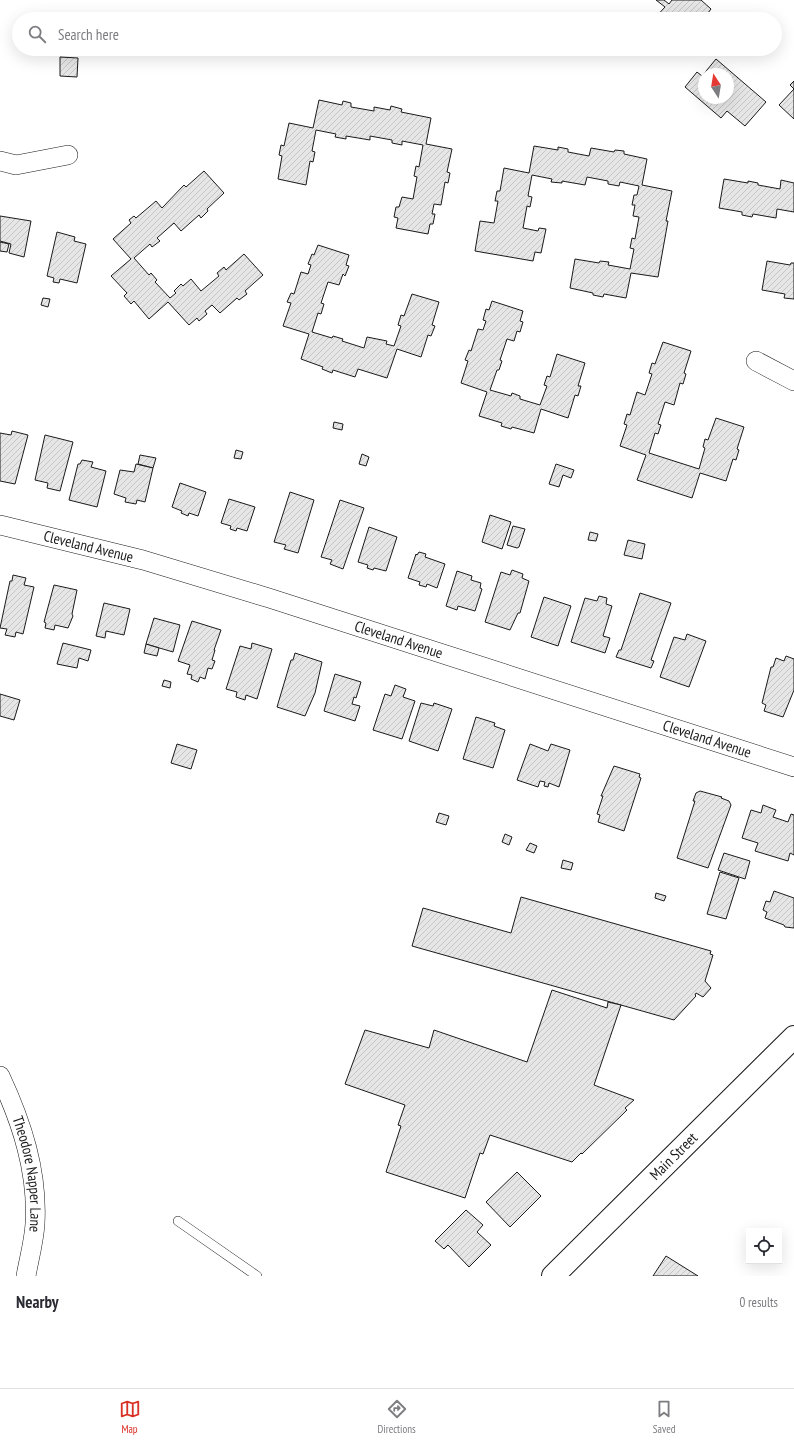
<!DOCTYPE html>
<html lang="en">
<head>
<meta charset="utf-8">
<style>
  :root { --surface:#fff; --page:#f2f2f3; --text:#2b2b33; --muted:#7c7c81; --line:#e1e1e2; --accent:#d93025 }
  body { margin:0; font-family:"PT Sans Narrow",sans-serif; background:var(--page); color:var(--text) }
  .controls { position:absolute; right:12px; bottom:12px; display:grid; overflow:hidden; border-radius:0px; box-shadow:0 4px 16px #0002 }
  .controls button { width:36px; height:36px; display:grid; place-items:center; padding:0; border:0; border-bottom:1px solid var(--line); background:var(--surface); color:var(--text); font:20px sans-serif }
  .compass { position:absolute; left:698px; top:68px; width:36px; height:36px; border-radius:50%; background:var(--surface); box-shadow:0 4px 16px #0002; rotate:348deg }
  .list { margin:0; padding:0; list-style:none }
  h2 { display:flex; justify-content:space-between; align-items:center; height:52px; margin:0; padding:0 16px; font-size:17px }
  h2 small { font-size:13px; font-weight:400; color:var(--muted) }
  .icon { flex:none; width:22px; height:22px; fill:none; stroke:currentColor; stroke-width:2; stroke-linecap:round; stroke-linejoin:round }
  .map { position:relative; flex:none; width:794px; height:1276px; overflow:hidden }
  .search { position:absolute; background:var(--surface); box-shadow:0 4px 16px #0002; left:12px; right:12px; top:12px; height:44px; display:flex; align-items:center; gap:10px; box-sizing:border-box; padding:0 14px; border-radius:22px; color:var(--muted); font-size:15px }
  .sheet { height:112px; background:var(--surface) }
  nav { display:flex; justify-content:space-around; align-items:center; box-sizing:border-box; height:56px; border-top:1px solid var(--line); background:var(--surface); font-size:11px; color:var(--muted) }
  nav a { display:grid; justify-items:center; gap:2px }
  nav .on { color:var(--accent) }
  .map>svg:first-child { display:block }
</style>
</head>
<body>
<div class="map">
<svg width="794" height="1276" viewBox="0 0 794 1276">
  <defs>
    <pattern id="building-hatch" width="6" height="6" patternUnits="userSpaceOnUse"><rect width="6" height="6" fill="#e6e6e6"/><path d="M-1 1l2-2M0 6l6-6M5 7l2-2" fill="none" stroke="#c5c5c5"/></pattern>
  </defs>
  <rect width="100%" height="100%" fill="#fff"/>
  <!-- building -->
  <g fill="url(#building-hatch)" stroke="#1a1a1a" fill-rule="evenodd">
    <path d="M656,0h8l5,4 3,-4h29l10,9 -3,4 6,5 -60,1 11,-12z"/>
    <path d="M60,57l18,1 -1,19 -17,-1z"/>
    <path d="M716,59l50,43 -21,24 -18,-15 -6,7 -36,-31 12,-15 5,4zM704,74h24v24h-24z"/>
    <path d="M794,81v38l-15,-14 15,-16 -4,-4z"/>
    <path d="M319,100l23,5 1,-4 8,2v4l23,4v-4l16,3 1,-4 11,3 -1,3 30,6 -5,26 26,5 -5,23 3,1 -2,10 -3,-1 -4,23 -7,-1 -2,10h3l-2,10h-3l-2,10 -32,-6 2,-10 -4,-1 2,-10h3l3,-10 11,2 4,-22 -3,-1 2,-10 3,1 4,-22 -21,-4v4l-10,-2v-3l-22,-4v4l-24,-4v3l-11,-2 1,-3 -20,-4 -4,21 3,1 -2,10 -3,-1 -4,24 -28,-6 4,-23 -3,-1 2,-10 3,1 5,-23 24,5z"/>
    <path d="M534,146l24,4v-3l10,2v3l21,4 2,-8 23,4 1,-2 9,1v3l23,5 -5,26 30,6 -6,30h2l-10,56 -27,-4 -5,25 -22,-4 -1,3 -10,-2v-2l-23,-5 5,-29 24,4 1,-2 9,1 -1,3 22,4 4,-20 -4,-1 2,-10 3,1 4,-22 -6,-1 2,-11h-3l2,-10h3l2,-9 -19,-4 -1,4 -11,-2v-3l-21,-4 -2,8 -23,-4v2l-11,-1 1,-3 -20,-4 -4,21 4,1 -2,10 -3,-1 -4,22 15,3 1,-3 7,1 -5,24 -6,-1 -2,9 -58,-10 5,-30 14,2 4,-22h-3l2,-10h3l4,-23 25,5z"/>
    <path d="M204,171l20,22 -17,16 1,2 -7,7 -2,-3 -18,16 -7,-8 -17,15 3,3 -8,6 -2,-3 -16,14 15,17 2,-2 6,7 -2,2 15,16 6,-5 -2,-2 7,-7 2,2 8,-7 10,12 18,-15 -2,-3 7,-6 2,3 18,-16 19,21 -18,16 2,3 -8,6 -2,-2 -17,15 -8,-8 -7,6 2,3 -8,7 -2,-3 -8,7 -21,-23 -19,17 -15,-18 -3,3 -7,-8 3,-3 -16,-17 20,-17 -18,-20 18,-16 -2,-3 5,-4 2,2 20,-17 6,7 22,-23 2,2z"/>
    <path d="M724,179l24,4v-2l10,2v2l22,4 1,-9 13,3v29l-17,-3 -1,9 -23,-4 -1,3 -10,-2v-3l-23,-4z"/>
    <path d="M0,216l31,5 -7,36 -15,-4 2,-9 -11,-3z"/>
    <path d="M57,232l18,5 -1,4 12,3 -9,39 -17,-4 -1,4 -6,-1 1,-4 -7,-2z"/>
    <path d="M0,242l9,2 -2,8 -7,-1z"/>
    <path d="M318,245l31,10 -3,10 3,1 -4,10 -2,-2 -4,11 -11,-3 -7,21 3,1 -3,10 -3,-1 -6,19 20,6 1,-2 10,3 -1,2 22,7 3,-11 20,4 -1,3 8,2 7,-20 -3,-1 3,-10 3,1 8,-22 27,8 -7,23 3,1 -4,10 -3,-1 -7,22 -24,-8 -10,29 -29,-9 -3,8 -22,-7 -1,3 -10,-4 1,-2 -22,-8 8,-25 -26,-8 8,-23 -4,-1 4,-9 3,1 7,-22 7,2 3,-9 -3,-1 4,-10 2,1z"/>
    <path d="M767,261l23,4 1,-2h3v36l-10,-1 1,-4 -23,-4z"/>
    <path d="M43,298l7,1 -2,8 -7,-2z"/>
    <path d="M492,301l31,10 -3,10 3,1 -3,10 -3,-1 -3,10 -7,-2 -7,21 2,1 -3,9h-2l-7,20 21,6 1,-3 8,3v3l20,6 7,-19 -3,-1 3,-9 3,1 7,-23 28,9 -7,23h3l-3,10 -3,-1 -7,23 -27,-9 -7,24 -22,-6 -1,2 -10,-3 1,-3 -23,-7 8,-24 -26,-9 7,-22 -3,-1 4,-10 2,1 7,-22 5,1 3,-9 -3,-1 3,-11 3,1z"/>
    <path d="M663,342l28,9 -7,22 2,1 -3,10 -3,-1 -6,22 -9,-3 -7,22 3,1 -3,9 -3,-1 -6,20 50,16 6,-21 -2,-1 2,-8 3,1 8,-22 28,9 -7,22 2,1 -3,10 -3,-1 -7,22 -26,-8 -8,25 -55,-18 9,-25 -26,-9 7,-21 -3,-1 3,-10 3,1 7,-23 8,3 7,-21 -3,-1 3,-10 3,1z"/>
    <path d="M334,422l9,2 -1,6 -9,-2z"/>
    <path d="M12,431l16,4 -13,49 -15,-3v-48l11,2z"/>
    <path d="M45,435l28,7 -13,49 -13,-3 1,-5 -13,-3z"/>
    <path d="M236,450l7,2 -2,7 -7,-1z"/>
    <path d="M362,454l7,3 -3,9 -7,-2z"/>
    <path d="M140,455l16,3 -3,10 -15,-4z"/>
    <path d="M82,460l11,2 -2,5 15,4 -9,36 -28,-7 9,-36h2z"/>
    <path d="M136,464l17,4 -8,34 -8,-2 -1,4 -11,-2 1,-4 -12,-4 6,-24 14,2z"/>
    <path d="M556,464l18,6 -3,8 -8,-3 -4,12 -10,-3z"/>
    <path d="M180,483l26,9 -8,24 -9,-3 -1,3 -7,-3 1,-2 -10,-4z"/>
    <path d="M290,492l24,8 -16,53 -14,-4 2,-4 -12,-3z"/>
    <path d="M229,499l26,8 -8,24 -10,-3 -1,3 -6,-2 1,-3 -10,-3z"/>
    <path d="M340,500l24,8 -21,61 -13,-5 2,-4 -11,-3z"/>
    <path d="M490,515l21,7 -9,27 -20,-7z"/>
    <path d="M513,526l12,3 -6,18 -2,1 -10,-3z"/>
    <path d="M369,527l28,10 -11,34 -12,-3 -1,2 -6,-2 1,-3 -10,-3z"/>
    <path d="M590,532l8,2 -2,7 -8,-1z"/>
    <path d="M628,540l17,4 -3,15 -18,-4z"/>
    <path d="M419,552l7,2 -1,3 20,7 -8,24 -10,-4 -1,3 -7,-2 1,-3 -12,-4 8,-24 1,1z"/>
    <path d="M512,570l11,4 -1,4 7,3 -9,32h-2l-8,17 -25,-8 16,-50 9,3z"/>
    <path d="M457,571l15,5 -1,4 10,3 -1,5 2,1 -7,22 -17,-5 -1,4 -11,-4z"/>
    <path d="M13,575l13,3 -2,7 10,2 -11,47 -7,-2 -1,5 -10,-2 2,-6 -7,-1 10,-47h2z"/>
    <path d="M54,585l23,5 -5,24 1,2 -5,12 -13,-3 -1,5 -9,-2 1,-5 -2,-1z"/>
    <path d="M640,593l31,10 -20,57 3,1 -3,7 -35,-11 3,-7h2z"/>
    <path d="M599,596l8,2 -1,6 6,2 -9,30 7,2 -5,15 -34,-11 14,-44 12,3z"/>
    <path d="M544,597l27,9 -13,40 -27,-9z"/>
    <path d="M104,603l26,6 -6,26 -18,-4 -1,7 -9,-2z"/>
    <path d="M154,618l26,7 -7,27 -27,-8z"/>
    <path d="M192,621l29,9 -7,20h1l-3,10 3,1 -3,8 -4,-1 -3,11 -5,-2 -2,5 -7,-3 1,-4 -5,-1 3,-9 -12,-4z"/>
    <path d="M687,634l19,7 -17,46 -29,-10 14,-40 11,3z"/>
    <path d="M63,643l28,7 -3,11 -9,-3 -2,10 -20,-4z"/>
    <path d="M252,643l20,6 -15,50 -11,-4 -1,5 -9,-3 1,-5 -11,-3 14,-43 11,3z"/>
    <path d="M146,644l13,4 -2,8 -13,-3z"/>
    <path d="M295,653l27,9 -7,31 -10,23 -28,-9 14,-47h2z"/>
    <path d="M786,656l8,3v31l-11,27 -19,-6 2,-6 -4,-2 9,-36h2l3,-9 8,3z"/>
    <path d="M335,674l26,8 -5,16 -2,-1 -2,7 8,2 -5,15 -31,-10z"/>
    <path d="M164,680l7,2 -1,6 -8,-2z"/>
    <path d="M395,685l11,4 -3,8 12,4 -13,38 -29,-9 12,-36 6,2z"/>
    <path d="M0,694l20,6 -6,20 -14,-4z"/>
    <path d="M421,703l12,3 1,-3 18,6 -14,42 -29,-10z"/>
    <path d="M476,717l19,6 -1,3 11,4 -12,38 -30,-9z"/>
    <path d="M177,744l20,6 -6,19 -20,-6z"/>
    <path d="M530,744l18,7 3,-7 19,6 -11,37 -10,-4 -1,4 -4,-1 1,-4 -5,-1 -2,6 -21,-7z"/>
    <path d="M614,766l26,8 -1,3 2,1 -17,53 -26,-9 2,-7 -3,-1 6,-18h-2z"/>
    <path d="M700,791l22,6 -1,1 8,3 2,4 -23,63 -31,-10 18,-57h-2l3,-8z"/>
    <path d="M763,805l13,5 -3,7 15,5 3,-8 3,1v40l-4,-2 -2,8 -33,-10 3,-8 -16,-5 9,-28 10,3z"/>
    <path d="M439,813l10,3 -3,9 -10,-3z"/>
    <path d="M505,834l7,3 -3,8 -7,-3z"/>
    <path d="M530,843l7,3 -3,7 -8,-3z"/>
    <path d="M724,853l26,8 -5,18 -27,-9z"/>
    <path d="M563,860l10,3 -2,7 -10,-2z"/>
    <path d="M720,872l19,6 -13,41 -19,-5z"/>
    <path d="M774,891l20,7v30l-9,-1 -1,-2 -19,-7 2,-6 -4,-2 3,-9 4,1z"/>
    <path d="M656,893l10,3 -2,5 -9,-3z"/>
    <path d="M521,897l190,54 -1,3 3,1 -8,26 6,7 -8,9 -7,-4 -1,2 1,1 -22,24 -262,-74 11,-38 88,25z"/>
    <path d="M552,990l55,18 1,-6 13,3 -27,80 40,15 -9,8 2,2 -45,44 -1,-1 -9,9 -82,-27 -7,19 -3,-1 -15,45 -79,-26 15,-46 -3,-1 7,-20 -60,-21 20,-54 64,18 5,-18 93,32z"/>
    <path d="M517,1172l24,24 -31,31 -24,-25z"/>
    <path d="M466,1210l17,15 -6,7 14,13 -22,22 -21,-22 -4,4 -9,-8z"/>
    <path d="M666,1256l32,20h-45z"/>
  </g>
  <g fill="none" stroke-linecap="round" stroke-linejoin="round">
    <!-- service casing -->
    <g stroke="#1a1a1a" stroke-width="10">
      <path id="service" d="M178,1221l79,55"/>
    </g>
    <!-- minor casing -->
    <g stroke="#1a1a1a" stroke-width="20">
      <g id="minor">
        <path d="M0,161l16,4 52,-10"/>
        <path d="M756,361l38,20"/>
        <path id="s1" d="M0,525l143,35 126,38 525,169"/>
        <path id="s2" d="M0,1076c22,47 38,96 35,148 -1,17 -6,35 -9,52"/>
      </g>
    </g>
    <!-- primary casing -->
    <g stroke="#1a1a1a" stroke-width="24">
      <g id="primary">
        <path id="s3" d="M553,1276l241,-239"/>
      </g>
    </g>
    <!-- service -->
    <use href="#service" stroke="#fff" stroke-width="9"/>
    <!-- minor -->
    <use href="#minor" stroke="#fff" stroke-width="19"/>
    <!-- primary -->
    <use href="#primary" stroke="#fff" stroke-width="22"/>
  </g>
  <g text-anchor="middle" stroke-width="3" stroke-linejoin="round" paint-order="stroke">
    <!-- street labels -->
    <g font-size="15" fill="#1a1a1a" stroke="#fff">
      <text dy="5" stroke="none"><textPath href="#s1" startOffset="91">Cleveland Avenue</textPath></text>
      <text dy="5" stroke="none"><textPath href="#s1" startOffset="415">Cleveland Avenue</textPath></text>
      <text dy="5" stroke="none"><textPath href="#s1" startOffset="739">Cleveland Avenue</textPath></text>
      <text dy="5" stroke="none"><textPath href="#s3" startOffset="170">Main Street</textPath></text>
      <text dy="5" stroke="none"><textPath href="#s2" startOffset="103">Theodore Napper Lane</textPath></text>
    </g>
  </g>
</svg>
<div class="controls">
<button><svg class="icon" aria-label="locate" viewBox="0 0 24 24"><circle cx="12" cy="12" r="6"/><path d="M12 2v4M12 18v4M2 12h4M18 12h4"/></svg></button>
</div>
<svg class="compass" viewBox="-18 -18 36 36"><path d="M0-13l5 13h-10z" fill="#e53935"/><path d="M0 13l5-13h-10z" fill="#7c7c81"/></svg>
<div class="search"><svg class="icon" aria-label="search" viewBox="0 0 24 24"><circle cx="10" cy="10" r="6"/><path d="M15 15l6 6"/></svg>Search here</div>
</div>
<section class="sheet">
<h2>Nearby<small>0 results</small></h2>
<ul class="list">
</ul>
</section>
<nav>
<a class="on"><svg class="icon" aria-label="map" viewBox="0 0 24 24"><path d="M3 6l6-2 6 2 6-2v14l-6 2-6-2-6 2zM9 4v14M15 6v14"/></svg>Map</a>
<a><svg class="icon" aria-label="directions" viewBox="0 0 24 24"><path d="M12 3l9 9-9 9-9-9zM9 14v-3h6M13 9l2 2-2 2"/></svg>Directions</a>
<a><svg class="icon" aria-label="saved" viewBox="0 0 24 24"><path d="M7 4h10v16l-5-4-5 4z"/></svg>Saved</a>
</nav>
</body>
</html>
